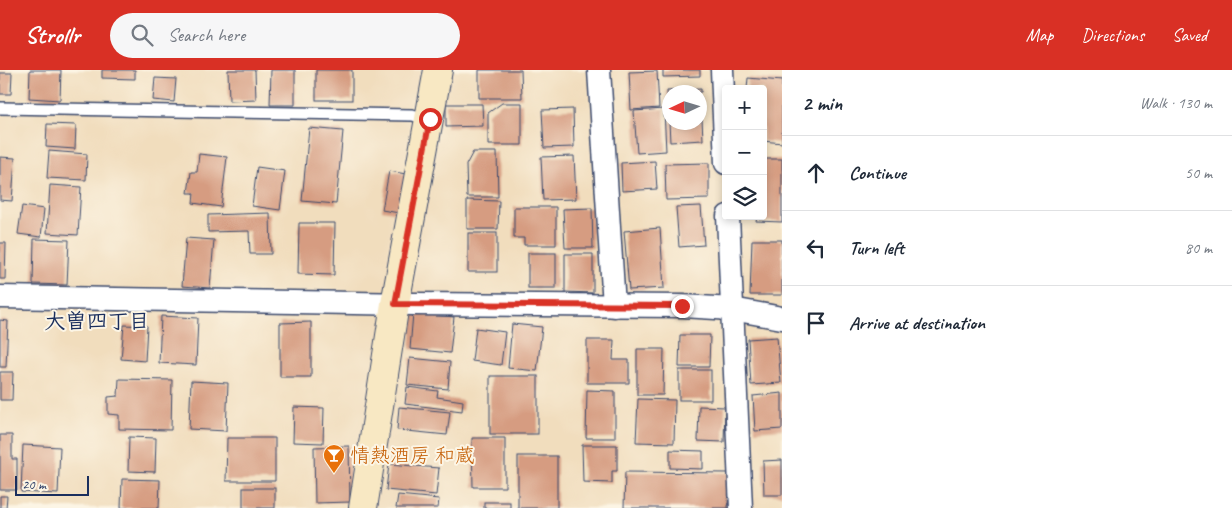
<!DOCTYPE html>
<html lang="en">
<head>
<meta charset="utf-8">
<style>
  :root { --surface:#fff; --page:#f6f6f7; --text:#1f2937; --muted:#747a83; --line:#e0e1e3; --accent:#d93025 }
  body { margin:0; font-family:Caveat,"Klee One",sans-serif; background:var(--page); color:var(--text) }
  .controls { position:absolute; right:15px; top:15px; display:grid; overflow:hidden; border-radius:5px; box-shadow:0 2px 8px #0003 }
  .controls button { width:45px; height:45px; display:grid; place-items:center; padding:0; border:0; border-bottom:1px solid var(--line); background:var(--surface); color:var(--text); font:25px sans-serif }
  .compass { position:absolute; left:662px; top:15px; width:45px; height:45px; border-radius:50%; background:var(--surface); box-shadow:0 2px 8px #0003; rotate:266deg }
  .scale { position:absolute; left:15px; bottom:12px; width:74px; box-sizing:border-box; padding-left:5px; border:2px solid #1b2f5e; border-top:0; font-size:14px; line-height:18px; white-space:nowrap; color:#1b2f5e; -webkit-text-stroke:4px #fcf5e5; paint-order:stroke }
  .stop { position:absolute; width:15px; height:15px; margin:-11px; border:4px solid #d93025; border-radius:50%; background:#fff }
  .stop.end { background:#d93025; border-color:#fff; box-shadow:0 1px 5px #0008 }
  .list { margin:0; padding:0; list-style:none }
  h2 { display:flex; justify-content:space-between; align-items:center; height:65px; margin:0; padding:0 20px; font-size:21px }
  h2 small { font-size:16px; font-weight:400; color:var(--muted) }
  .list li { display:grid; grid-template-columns:32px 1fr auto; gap:15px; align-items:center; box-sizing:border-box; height:75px; padding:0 20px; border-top:1px solid var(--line) }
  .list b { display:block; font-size:19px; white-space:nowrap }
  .list em { font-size:16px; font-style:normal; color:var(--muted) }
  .icon { flex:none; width:28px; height:28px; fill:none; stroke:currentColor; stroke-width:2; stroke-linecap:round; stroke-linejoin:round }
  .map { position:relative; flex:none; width:782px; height:438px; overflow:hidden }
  header { display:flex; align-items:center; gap:30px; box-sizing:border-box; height:70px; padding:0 25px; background:var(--accent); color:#fff }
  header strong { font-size:24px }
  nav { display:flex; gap:28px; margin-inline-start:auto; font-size:18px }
  .search { width:350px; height:45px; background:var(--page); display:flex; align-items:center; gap:12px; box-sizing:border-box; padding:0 18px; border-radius:28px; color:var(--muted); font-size:19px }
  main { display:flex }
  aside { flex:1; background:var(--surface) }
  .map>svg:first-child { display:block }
</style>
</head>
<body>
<header>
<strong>Strollr</strong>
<div class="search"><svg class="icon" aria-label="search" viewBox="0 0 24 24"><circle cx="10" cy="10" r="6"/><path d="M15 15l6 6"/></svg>Search here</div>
<nav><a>Map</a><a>Directions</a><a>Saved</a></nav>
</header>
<main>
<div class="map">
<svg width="782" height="438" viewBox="0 0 782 438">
  <rect width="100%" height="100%" fill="#fcf5e5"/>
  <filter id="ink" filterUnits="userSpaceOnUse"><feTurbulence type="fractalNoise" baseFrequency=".02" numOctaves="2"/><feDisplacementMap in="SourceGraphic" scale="10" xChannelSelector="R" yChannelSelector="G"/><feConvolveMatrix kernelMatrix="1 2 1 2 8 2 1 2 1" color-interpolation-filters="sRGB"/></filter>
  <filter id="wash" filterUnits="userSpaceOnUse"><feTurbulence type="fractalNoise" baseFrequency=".0096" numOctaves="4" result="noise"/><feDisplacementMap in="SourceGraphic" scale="20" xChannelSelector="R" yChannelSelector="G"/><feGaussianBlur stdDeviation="1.12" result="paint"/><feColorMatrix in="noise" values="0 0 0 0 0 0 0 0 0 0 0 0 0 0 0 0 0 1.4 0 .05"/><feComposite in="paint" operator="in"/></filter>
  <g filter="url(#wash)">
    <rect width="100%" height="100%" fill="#f1ddbd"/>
    <g id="blocks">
      <!-- building -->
      <g fill="#d69c81">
        <path d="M30,0h31l-1,30 -31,-2z"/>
        <path d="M102,0h33v9l-33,-1z"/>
        <path d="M228,0h27l1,30 -27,1z"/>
        <path d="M271,0h24v35h-25z"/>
        <rect x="316" y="0" width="36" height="30"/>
        <path d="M479,0h42l1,28h-43z"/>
        <path d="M663,0h37v6l-37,1z"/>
        <path d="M657,1l2,37 -28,2 -2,-38z"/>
        <path d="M0,3h12l-1,21h-11z"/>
        <path d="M155,8l21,1 -2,23 -21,-2z"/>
        <path d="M748,8l34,3v62l-19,-2v-52h-16z"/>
        <path d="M701,19v3h-31v16h-2l-1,-17z"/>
        <path d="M700,28h1l2,42 -33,2 -1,-20h31z"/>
        <path d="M502,33h20v42h-34v-32z"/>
        <path d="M446,34h36l1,22 -37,1z"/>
        <path d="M573,39l1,38 -30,1 -2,-38z"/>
        <path d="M664,39l2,42 -29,2 -3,-42z"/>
        <path d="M47,54l29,1 -1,24 -29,-2z"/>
        <path d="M309,58l34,3 -7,73 -34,-3z"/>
        <path d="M49,81l38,3 -1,26 -39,-2z"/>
        <path d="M473,82h24l1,45h-31l-1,-32z"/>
        <path d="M199,84l28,3 -6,50 -28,-4 1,-10h-6l3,-21h6z"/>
        <path d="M574,86l2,43 -33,1 -2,-43z"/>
        <path d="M0,87l15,1 -3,43 -12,-1z"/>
        <path d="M763,89h19v63l-26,-1 1,-5h6z"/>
        <path d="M655,91l2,28 -35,2 -1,-28z"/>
        <path d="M709,93v36l-43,1 -1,-36z"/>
        <path d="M257,97l28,4 -5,39 -28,-4z"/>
        <path d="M389,101l17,3 -7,39 -17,-3z"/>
        <path d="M50,115l31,2 -3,48 -31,-2z"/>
        <path d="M467,130l32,1 -1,28h-31z"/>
        <path d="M22,136l22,3 -3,28 -23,-3z"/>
        <path d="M701,136l3,39 -25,2 -3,-40z"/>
        <path d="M514,137h42v38h-32v-7h-10z"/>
        <path d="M592,138l1,40h-28l-2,-39z"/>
        <path d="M270,143l1,41h-21l-1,-23 -41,1v-17z"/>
        <path d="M299,153h36l-1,52 -36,-1z"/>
        <path d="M660,158l4,60 -35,2 -5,-59z"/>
        <rect x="468" y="163" width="29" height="39"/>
        <path d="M186,168l28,2 -4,48 -28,-2z"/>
        <path d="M34,169l35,1 -2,45 -34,-1z"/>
        <path d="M752,170h30v55h-32z"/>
        <path d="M0,173h6l-1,36h-5z"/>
        <rect x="528" y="183" width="28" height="35"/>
        <path d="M565,184h28v39l-28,-1z"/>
        <path d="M413,243l41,4 -4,36 -40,-4z"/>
        <path d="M161,246l37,2 -2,47 -37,-2z"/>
        <path d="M0,250l8,1 -2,46h-6z"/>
        <path d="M311,252v55h-31v-54z"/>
        <path d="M512,254l30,3 -5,44 -29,-3z"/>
        <path d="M124,255l23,1 -2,35 -24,-2z"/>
        <path d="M476,258l29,4 -4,33 -29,-4z"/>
        <path d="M680,265h30l-1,32h-30z"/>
        <path d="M777,267l4,46 -30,2 -3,-46z"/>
        <path d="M587,270h27l-1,20h16v23h-42z"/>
        <path d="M637,279h27l-1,46h-26z"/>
        <path d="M410,288l40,4 -2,27 -41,-4z"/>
        <rect x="679" y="300" width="32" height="30"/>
        <path d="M0,302h13l-1,28h-12z"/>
        <rect x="490" y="306" width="48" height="58"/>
        <path d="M119,309l53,1 -1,50 -52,-1v-14l-11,-1v-17l10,-1z"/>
        <path d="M191,311l37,2 -2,48 -37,-2z"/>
        <path d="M407,317l31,4 -1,6 26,4 -1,10 -57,-7z"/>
        <path d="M587,320l28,1v47h-29z"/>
        <path d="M782,323v36l-27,2 -2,-35z"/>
        <path d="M638,329l37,1 -1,43 -38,-1z"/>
        <path d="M699,336l26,1 -1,35 -26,-1z"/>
        <path d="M294,337l30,1 -1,35 -30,-1z"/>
        <path d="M399,337l51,5 -3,23 -50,-5z"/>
        <path d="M0,365h12v24h5v31h-17z"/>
        <path d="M129,367l27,1 -1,34 -27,-1z"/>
        <path d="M227,368h48v43h-49z"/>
        <path d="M472,368h33v49h-32z"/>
        <path d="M23,375l37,2 -2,47 -37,-2z"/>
        <path d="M582,375h35v26h-5v12l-29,-1z"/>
        <path d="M349,376l1,56 -35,1 -1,-56z"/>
        <path d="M670,380l33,1v18l-33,-1z"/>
        <rect x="518" y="386" width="39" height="52"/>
        <path d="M782,390v35h-18l-1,-34z"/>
        <path d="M389,394l50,4 -3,27 -50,-5z"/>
        <path d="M625,402l104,1 -1,35h-104z"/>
        <path d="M122,409l38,1 -1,28h-38z"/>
        <rect x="243" y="418" width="32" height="20"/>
        <path d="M398,425l41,4 -1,9h-42z"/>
        <path d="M0,426h7l-1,12h-6z"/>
        <rect x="484" y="432" width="26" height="6"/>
      </g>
    </g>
  </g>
  <g filter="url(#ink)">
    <use href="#blocks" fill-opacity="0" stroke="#3b496c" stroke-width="1"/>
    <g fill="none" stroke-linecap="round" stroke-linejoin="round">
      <!-- lane casing -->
      <g stroke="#3b496c" stroke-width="14">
        <path id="lane" d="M0,38l412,7 18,4"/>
      </g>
      <!-- street casing -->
      <g stroke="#3b496c" stroke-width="25">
        <g id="street">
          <path d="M599,0l15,236"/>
          <path d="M722,0l4,93"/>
          <path d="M728,146l13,292"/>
          <path d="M0,227l414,7 269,2 49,3 50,9"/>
        </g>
      </g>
      <!-- secondary casing -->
      <g stroke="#3b496c" stroke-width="30">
        <path id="secondary" d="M363,438l32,-204 43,-234"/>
      </g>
      <!-- lane -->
      <use href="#lane" stroke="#fff" stroke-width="11"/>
      <!-- street -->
      <use href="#street" stroke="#fff" stroke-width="22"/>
      <!-- secondary -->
      <use href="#secondary" stroke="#f8e8c3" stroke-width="28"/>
    </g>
  </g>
  <g fill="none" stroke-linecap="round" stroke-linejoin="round" filter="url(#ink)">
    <!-- route -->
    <path stroke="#d93025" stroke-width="6" d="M430,49l-35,185 287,2"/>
  </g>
  <!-- icons -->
  <defs>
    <g id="bar-pin" transform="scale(1.125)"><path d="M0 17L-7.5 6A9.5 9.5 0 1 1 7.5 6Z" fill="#e8710a" stroke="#fcf5e5"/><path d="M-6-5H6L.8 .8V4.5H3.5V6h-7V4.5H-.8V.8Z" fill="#fff"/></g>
  </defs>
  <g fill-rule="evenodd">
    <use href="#bar-pin" x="334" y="385"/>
  </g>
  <g text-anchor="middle" stroke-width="4" stroke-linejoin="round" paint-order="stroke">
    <!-- food labels -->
    <g font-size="20" fill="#c56008" stroke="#fcf5e5" text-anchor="start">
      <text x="350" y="392">情熱酒房 和蔵</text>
    </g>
    <!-- neighbourhood labels -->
    <g font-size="21" font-weight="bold" fill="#1b2f5e" stroke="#fcf5e5">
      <text x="97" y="258">大曽四丁目</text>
    </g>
  </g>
</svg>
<div class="controls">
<button>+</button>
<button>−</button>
<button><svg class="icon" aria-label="layers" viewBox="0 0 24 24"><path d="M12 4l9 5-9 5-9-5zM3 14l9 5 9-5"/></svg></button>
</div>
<svg class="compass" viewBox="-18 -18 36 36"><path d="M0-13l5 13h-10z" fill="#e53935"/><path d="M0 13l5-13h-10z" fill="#747a83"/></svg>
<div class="scale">20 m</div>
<div class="stop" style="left:430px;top:49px"></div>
<div class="stop end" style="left:682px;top:236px"></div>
</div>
<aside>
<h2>2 min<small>Walk · 130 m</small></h2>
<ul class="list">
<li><svg class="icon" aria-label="ahead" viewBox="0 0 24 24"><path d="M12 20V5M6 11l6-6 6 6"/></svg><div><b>Continue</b></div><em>50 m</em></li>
<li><svg class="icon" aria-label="left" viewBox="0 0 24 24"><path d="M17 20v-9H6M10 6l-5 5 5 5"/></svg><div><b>Turn left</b></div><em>80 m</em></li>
<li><svg class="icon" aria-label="arrive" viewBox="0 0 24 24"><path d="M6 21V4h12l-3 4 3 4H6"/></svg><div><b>Arrive at destination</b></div></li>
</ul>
</aside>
</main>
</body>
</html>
